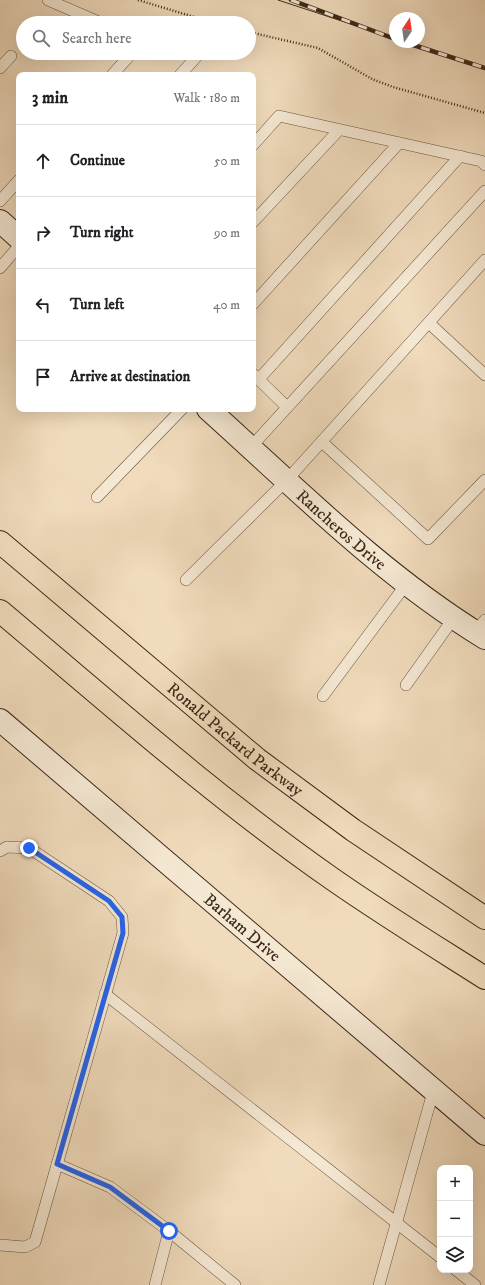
<!DOCTYPE html>
<html lang="en">
<head>
<meta charset="utf-8">
<style>
  :root { --surface:#fff; --page:#f6f6f6; --text:#202124; --muted:#757577; --line:#e0e0e0 }
  body { margin:0; font-family:"IM FELL DW Pica",serif; background:var(--page); color:var(--text) }
  .controls { position:absolute; right:12px; bottom:12px; display:grid; overflow:hidden; border-radius:8px; box-shadow:0 4px 16px #0002 }
  .controls button { width:36px; height:36px; display:grid; place-items:center; padding:0; border:0; border-bottom:1px solid var(--line); background:var(--surface); color:var(--text); font:20px sans-serif }
  .compass { position:absolute; left:389px; top:12px; width:36px; height:36px; border-radius:50%; background:var(--surface); box-shadow:0 4px 16px #0002; rotate:13deg }
  .stop { position:absolute; width:12px; height:12px; margin:-9px; border:3px solid #2563eb; border-radius:50%; background:#fff }
  .stop.end { background:#2563eb; border-color:#fff; box-shadow:0 1px 4px #0008 }
  .list { margin:0; padding:0; list-style:none }
  h2 { display:flex; justify-content:space-between; align-items:center; height:52px; margin:0; padding:0 16px; font-size:17px }
  h2 small { font-size:13px; font-weight:400; color:var(--muted) }
  .list li { display:grid; grid-template-columns:26px 1fr auto; gap:12px; align-items:center; box-sizing:border-box; height:72px; padding:0 16px; border-top:1px solid var(--line) }
  .list b { display:block; font-size:15px; white-space:nowrap }
  .list em { font-size:13px; font-style:normal; color:var(--muted) }
  .icon { flex:none; width:22px; height:22px; fill:none; stroke:currentColor; stroke-width:2; stroke-linecap:round; stroke-linejoin:round }
  .map { position:relative; flex:none; width:485px; height:1285px; overflow:hidden }
  .search { position:absolute; background:var(--surface); box-shadow:0 4px 16px #0002; left:16px; top:16px; width:240px; height:44px; display:flex; align-items:center; gap:10px; box-sizing:border-box; padding:0 14px; border-radius:22px; color:var(--muted); font-size:15px }
  .panel { position:absolute; background:var(--surface); box-shadow:0 4px 16px #0002; left:16px; top:72px; width:240px; height:340px; border-radius:8px }
  .map>svg:first-child { display:block }
</style>
</head>
<body>
<div class="map">
<svg width="485" height="1285" viewBox="0 0 485 1285">
  <rect width="100%" height="100%" fill="#f0dbbc"/>
  <filter id="stains"><feTurbulence type="fractalNoise" baseFrequency=".005" numOctaves="4"/><feColorMatrix values="0 0 0 0 .2 0 0 0 0 .09 0 0 0 0 .02 0 0 0 .5 -.17"/></filter>
  <radialGradient id="worn" r=".72"><stop offset=".6" stop-color="#630" stop-opacity="0"/><stop offset="1" stop-color="#630" stop-opacity=".3"/></radialGradient>
  <g fill="none" stroke-linecap="round" stroke-linejoin="round">
    <!-- lane casing -->
    <g stroke="#685542" stroke-width="12">
      <g id="lane">
        <path d="M48,0l53,23"/>
        <path d="M0,68l11,-12"/>
        <path d="M112,75l20,-22"/>
        <path d="M180,75l18,-20"/>
        <path d="M253,145l26,-29 202,45 4,4"/>
        <path d="M0,201l19,-21"/>
        <path d="M253,222l86,-92"/>
        <path d="M0,268l19,-22"/>
        <path d="M253,304l146,-161"/>
        <path d="M429,323l56,52"/>
        <path d="M253,374l34,33"/>
        <path d="M259,379l201,-223"/>
        <path d="M322,442l106,97 57,-59"/>
        <path d="M251,447l234,-256"/>
        <path d="M97,497l85,-88"/>
        <path d="M186,580l101,-100 198,-220"/>
        <path d="M475,632l10,-12"/>
        <path d="M406,685l47,-66"/>
        <path d="M323,696l84,-113"/>
        <path d="M0,851l7,-4 22,1 80,53 13,16 1,16 -88,309 -10,5 -25,-2"/>
        <path d="M105,994l335,263"/>
        <path d="M57,1164l53,23 59,44 66,54"/>
        <path d="M456,1270l19,15"/>
        <path d="M155,1285l14,-54"/>
        <path d="M379,1285l54,-193"/>
      </g>
    </g>
    <!-- secondary casing -->
    <g stroke="#3b2819" stroke-width="24">
      <g id="secondary">
        <path d="M0,221l19,17"/>
        <path id="s1" d="M208,409c89,80 175,167 277,229"/>
        <path id="s2" d="M0,720l485,414"/>
      </g>
    </g>
    <!-- highway casing -->
    <g stroke="#3b2819" stroke-width="24">
      <g id="highway">
        <path id="s3" d="M0,542l257,217 96,71 132,88"/>
        <path d="M0,611c108,91 215,186 331,267 50,35 102,67 154,100"/>
      </g>
    </g>
    <!-- path -->
    <g stroke="#3b2819" stroke-width="2.5" stroke-dasharray="1 2" stroke-linecap="butt">
      <path d="M138,0l76,23"/>
      <path d="M249,32l69,16 54,31 21,8 92,26"/>
    </g>
    <!-- lane -->
    <use href="#lane" stroke="#f5e8d3" stroke-width="11"/>
    <!-- secondary -->
    <use href="#secondary" stroke="#f5e8d3" stroke-width="22"/>
    <!-- highway -->
    <use href="#highway" stroke="#f0dbbc" stroke-width="22"/>
    <!-- tram -->
    <path stroke="#3b2819" stroke-width="1" d="M278,0l79,26"/>
    <!-- rail casing -->
    <g stroke="#3b2819" stroke-width="4.5">
      <g id="rail">
        <path d="M291,0l104,39"/>
        <path d="M404,42l81,26"/>
      </g>
    </g>
    <!-- rail -->
    <use href="#rail" stroke="#f5e8d3" stroke-width="3" stroke-dasharray="9" stroke-linecap="butt"/>
  </g>
  <g fill="none" stroke-linecap="round" stroke-linejoin="round">
    <!-- route -->
    <path stroke="#2563eb" stroke-width="5" d="M29,848l80,53 13,16 1,16 -66,231 53,23 59,44"/>
  </g>
  <g text-anchor="middle" stroke-width="3" stroke-linejoin="round" paint-order="stroke">
    <!-- street labels -->
    <g font-size="17" fill="#3b2819" stroke="#f5e8d3">
      <text dy="6" stroke="none"><textPath href="#s1" startOffset="180">Rancheros Drive</textPath></text>
      <text dy="6" stroke="none"><textPath href="#s3" startOffset="307">Ronald Packard Parkway</textPath></text>
      <text dy="6" stroke="none"><textPath href="#s2" startOffset="319">Barham Drive</textPath></text>
    </g>
  </g>
  <rect width="100%" height="100%" filter="url(#stains)"/>
  <rect width="100%" height="100%" fill="url(#worn)"/>
</svg>
<div class="controls">
<button>+</button>
<button>−</button>
<button><svg class="icon" aria-label="layers" viewBox="0 0 24 24"><path d="M12 4l9 5-9 5-9-5zM3 14l9 5 9-5"/></svg></button>
</div>
<svg class="compass" viewBox="-18 -18 36 36"><path d="M0-13l5 13h-10z" fill="#e53935"/><path d="M0 13l5-13h-10z" fill="#757577"/></svg>
<div class="stop" style="left:169px;top:1231px"></div>
<div class="stop end" style="left:29px;top:848px"></div>
<div class="search"><svg class="icon" aria-label="search" viewBox="0 0 24 24"><circle cx="10" cy="10" r="6"/><path d="M15 15l6 6"/></svg>Search here</div>
<section class="panel">
<h2>3 min<small>Walk · 180 m</small></h2>
<ul class="list">
<li><svg class="icon" aria-label="ahead" viewBox="0 0 24 24"><path d="M12 20V5M6 11l6-6 6 6"/></svg><div><b>Continue</b></div><em>50 m</em></li>
<li><svg class="icon" aria-label="right" viewBox="0 0 24 24"><path d="M7 20v-9h11M14 6l5 5-5 5"/></svg><div><b>Turn right</b></div><em>90 m</em></li>
<li><svg class="icon" aria-label="left" viewBox="0 0 24 24"><path d="M17 20v-9H6M10 6l-5 5 5 5"/></svg><div><b>Turn left</b></div><em>40 m</em></li>
<li><svg class="icon" aria-label="arrive" viewBox="0 0 24 24"><path d="M6 21V4h12l-3 4 3 4H6"/></svg><div><b>Arrive at destination</b></div></li>
</ul>
</section>
</div>
</body>
</html>
